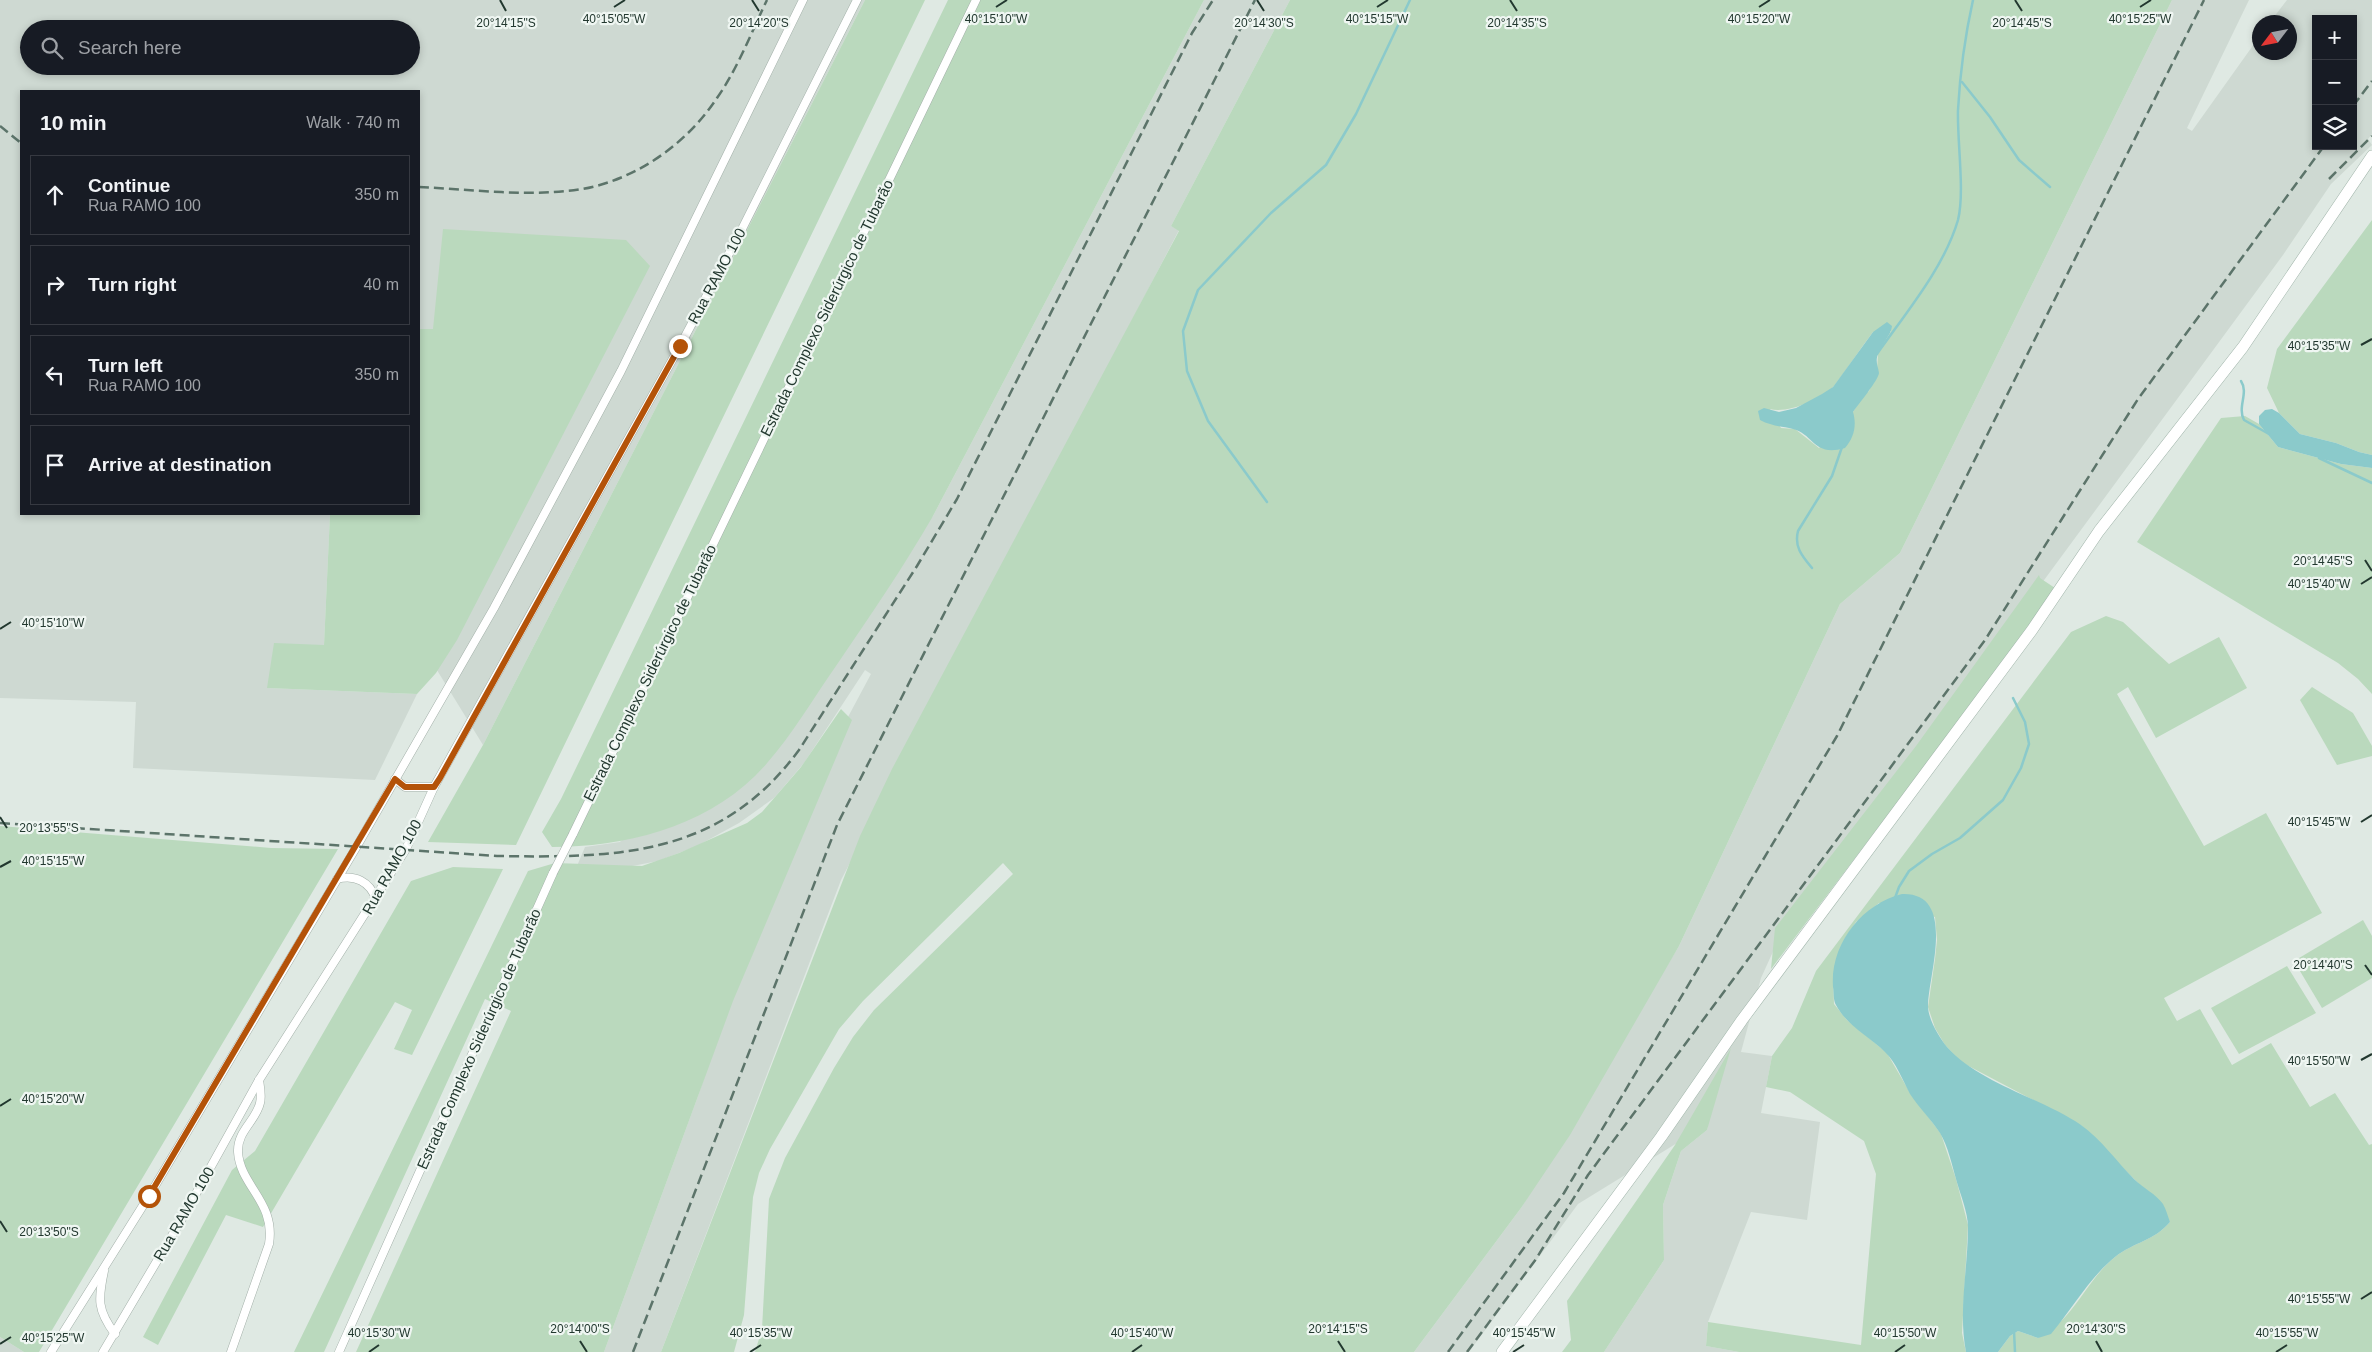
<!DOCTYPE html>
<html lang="en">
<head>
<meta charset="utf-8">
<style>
  :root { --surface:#171b24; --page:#242831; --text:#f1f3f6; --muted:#9ea1a6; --line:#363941 }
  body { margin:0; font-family:Helvetica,sans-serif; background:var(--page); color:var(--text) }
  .controls { position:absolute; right:15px; top:15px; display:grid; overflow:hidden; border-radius:0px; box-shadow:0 2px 8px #0003 }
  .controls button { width:45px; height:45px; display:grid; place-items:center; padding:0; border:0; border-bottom:1px solid var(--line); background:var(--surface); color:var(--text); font:25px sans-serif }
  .compass { position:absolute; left:2252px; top:15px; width:45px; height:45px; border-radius:50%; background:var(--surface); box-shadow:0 2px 8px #0003; rotate:238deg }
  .stop { position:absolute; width:15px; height:15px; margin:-11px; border:4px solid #b45309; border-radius:50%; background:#fff }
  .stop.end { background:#b45309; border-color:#fff; box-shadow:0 1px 5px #0008 }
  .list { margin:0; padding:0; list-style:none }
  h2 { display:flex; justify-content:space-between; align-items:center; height:65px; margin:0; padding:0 20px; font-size:21px }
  h2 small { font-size:16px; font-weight:400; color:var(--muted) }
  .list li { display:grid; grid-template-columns:32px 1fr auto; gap:15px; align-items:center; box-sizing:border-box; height:80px; margin:0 10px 10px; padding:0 10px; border:1px solid var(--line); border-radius:0px }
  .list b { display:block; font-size:19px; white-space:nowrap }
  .list p { margin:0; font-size:16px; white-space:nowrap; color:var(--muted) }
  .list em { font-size:16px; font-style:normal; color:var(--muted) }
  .icon { flex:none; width:28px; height:28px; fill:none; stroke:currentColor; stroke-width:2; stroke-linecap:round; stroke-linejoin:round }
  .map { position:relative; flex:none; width:2372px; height:1352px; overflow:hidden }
  .search { position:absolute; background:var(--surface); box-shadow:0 2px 8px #0003; left:20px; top:20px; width:400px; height:55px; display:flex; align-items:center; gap:12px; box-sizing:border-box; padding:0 18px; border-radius:28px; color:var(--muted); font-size:19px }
  .panel { position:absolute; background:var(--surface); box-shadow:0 2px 8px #0003; left:20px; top:90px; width:400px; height:425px; border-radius:0px }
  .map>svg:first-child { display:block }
</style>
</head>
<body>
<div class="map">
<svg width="2372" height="1352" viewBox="0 0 2372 1352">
  <rect width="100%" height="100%" fill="#dfe9e3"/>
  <!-- built -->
  <g fill="#ced9d2" fill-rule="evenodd">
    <path d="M0,0h865l-382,745 -142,-231h78v-423h-398v423h309l-6,131 -57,43 150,6 -42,86 -242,-12 3,-66 -136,-4zM29,29h382v37h-382z"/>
    <path d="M1204,0h86l-119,226 8,4 -338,650 -180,472h-57l94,-256 77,-226 58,-125 38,-71 -6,-4 -61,93 -30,35 -35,25 -42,23 -39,15 -41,8 -43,4 11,-26 35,-5 313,-326z"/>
    <path d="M2172,0h77l-62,128 5,3 67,-94 1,15h30v-30h-20l17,-22h85v134l-4,5 4,6 -41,39 -48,71 -507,690 -15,33 -20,74 31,4 -11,57 59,9 -13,98 -56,-8 -43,110 -2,24 33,6h-135l60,-92 -1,-55 18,-54 26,-21 1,-6 -130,80 -109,148h-55l107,-144 158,-262 161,-342 60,-51zM2316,19h37v127h-37z"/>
    <path d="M0,1337l24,15h-24z"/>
  </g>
  <!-- green -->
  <g fill="#bad9bd" fill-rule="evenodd">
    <path d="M865,0h60l-409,845 -88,-3 55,-97z"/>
    <path d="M948,0h256l-271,516c-30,52 -63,100 -97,150 -26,37 -49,78 -81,110 -53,52 -132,71 -203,71l-10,-15 19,-33z"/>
    <path d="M1290,0h882l-272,553 -60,51 -161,342 -109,189 -49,73 -107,144h-659l7,-23 7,-130 16,-41 49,-90 19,-31 21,-27 139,-136 -10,-11 -140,138 -24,28 -69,120 -11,24 -6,24 -9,118 -10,37h-73l199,-516 32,-67 287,-538 -8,-5zM1891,331l-13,23 -1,15 -8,22 -5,3 -11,18 -34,36 -24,-19 -14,-1 -11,-19c17,5 53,-10 64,-23 13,-17 25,-36 39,-54z"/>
    <path d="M2372,220v235l-13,-3 -23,-9 -36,-9 -21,-21 -12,-25 10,-39z"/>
    <path d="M443,229l183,11 24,26 -193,374 -21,33 -19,21 -150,-6 7,-45 50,2 6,-131h89v-185h14z"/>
    <path d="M2245,416l14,8 19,23 63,17 31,4v226l-14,-15 -20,-16 -201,-121 84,-124z"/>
    <path d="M2039,575l1,3 18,12 -287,379 4,-41 141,-182z"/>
    <path d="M2106,616l17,6 46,42 50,-27 28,51 -91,50 -28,-51 -11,7 87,152 62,-33 56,100 -158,85 13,23 23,-12 32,56 39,-22 39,64 25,-14 34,52 3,-1v208h-374l12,-16 8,-5 20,7c9,-7 20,-13 28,-22 17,-19 29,-43 49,-59 19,-15 39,-16 55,-35l-17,-27 -14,-11 -57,-58 -121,-64 -16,-17 -10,-17 -7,-21 7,-48 2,-19 -2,-23 -56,-14 -23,19 -11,16 -12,40 1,26 13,16 40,33 22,38 32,43 15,45 12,46 -6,108 4,19h-227l-33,-6 2,-24 153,23 15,-171 -12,-33 -74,-49 -24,-5 6,-31 20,-28 24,-57 255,-339z"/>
    <path d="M2312,687l41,26 19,33v10l-35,9 -37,-65z"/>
    <path d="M841,709l11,11 -119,281 -129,351h-248l155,-341 -26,-12 -161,353h-30l234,-481 27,-8 87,3 37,-13 68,-30 15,-11 39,-45z"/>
    <path d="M0,826l271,22 67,1 -299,503h-15l-24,-15z"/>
    <path d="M453,867l50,2 -91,186 -18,-6 18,-39 -17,-8 -132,225 -37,-12 -68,130 -15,-8 89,-167 23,-19 156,-270z"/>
    <path d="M2363,920l9,16v42l-50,30 -28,-47z"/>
    <path d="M2287,966l29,47 -77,41 -28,-46z"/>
    <path d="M1731,1048l-24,82 -26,21 -18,54 1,55 -60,92h-42l9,-12 -4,-39 108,-156z"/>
  </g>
  <!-- water -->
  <g fill="#8bcacb">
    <path d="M1887,322l5,4c-1,10 -11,18 -14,28 -3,8 0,12 1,19 0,6 -21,32 -26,39 4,13 1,26 -8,36 -32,9 -30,-13 -52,-19 -12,-3 -22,-3 -33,-9l-2,-9 6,-3 15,4 17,-4 26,-14 11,-7 40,-55z"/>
    <path d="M2272,409l7,4 21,21 36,9 23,9 13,3v13l-31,-4 -63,-17 -19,-23v-8l6,-6z"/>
    <path d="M1902,894c56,-2 26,82 26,112 0,13 11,31 19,41 32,36 94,51 134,78 19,13 37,38 53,54 9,9 22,15 29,25 3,5 5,13 7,18 -16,19 -36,20 -55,35 -25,20 -43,52 -64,77l-13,4 -20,-7 -8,5 -12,16h-32c-8,-42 2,-83 2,-125 0,-15 -8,-33 -12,-48 -4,-14 -8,-33 -16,-46 -9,-14 -21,-25 -30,-39 -7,-13 -14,-32 -25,-42 -16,-16 -38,-26 -49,-47 -3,-5 -2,-13 -3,-18 -3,-43 29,-83 69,-93z"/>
  </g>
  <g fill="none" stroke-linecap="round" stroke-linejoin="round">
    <!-- stream -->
    <g stroke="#8bcacb" stroke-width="2.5">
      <path d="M1962,82l28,35 29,43 31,27"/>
      <path d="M1877,354c28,-40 67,-86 81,-134 7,-28 -1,-79 0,-110 2,-37 7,-74 15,-110"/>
      <path d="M2241,381c8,12 -4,26 3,39l25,14"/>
      <path d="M2319,458l53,25"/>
      <path d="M1267,502l-59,-81 -21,-50 -4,-40 15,-41 73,-77 55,-48 30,-51 54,-114"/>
      <path d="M1812,568c-10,-12 -18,-21 -14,-37l34,-55 10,-29"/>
      <path d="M1895,898l4,-11 10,-16 23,-17 28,-16 43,-38 18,-32 8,-24 -4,-22 -12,-24"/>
      <path d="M2014,1331l1,21"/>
    </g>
    <!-- street casing -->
    <g stroke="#a3b0a9" stroke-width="9">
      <g id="street">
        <path d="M395,779l10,8h29"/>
        <path d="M573,834l403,-834"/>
        <path d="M337,879c18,-5 33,3 39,20"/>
        <path d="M104,1271c-6,28 -7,39 11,63"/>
        <path d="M51,1352l98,-156 208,-350 137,-238 127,-237 182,-371"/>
        <path d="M103,1352l80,-135 76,-137 147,-231 28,-62 246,-441 62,-117 115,-229"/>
        <path d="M231,1352l38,-108c7,-42 -29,-58 -31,-92 -1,-21 18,-31 22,-49 2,-7 0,-16 -1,-23"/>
        <path d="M339,1352l214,-479"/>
      </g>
    </g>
    <!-- secondary casing -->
    <g stroke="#a0b4aa" stroke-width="12">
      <path id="secondary" d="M1502,1352l159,-215 81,-117 290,-390 67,-99 144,-184 129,-191"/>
    </g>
    <!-- street -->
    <use href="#street" stroke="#fff" stroke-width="8"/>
    <!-- secondary -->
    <use href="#secondary" stroke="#fff" stroke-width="11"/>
    <!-- rail -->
    <g stroke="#5c746a" stroke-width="2.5" stroke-dasharray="10 5" stroke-linecap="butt">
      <path d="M2353,106l19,-25"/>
      <path d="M0,126l21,17"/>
      <path d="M2329,179l43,-43"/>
      <path d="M419,187c48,2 99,9 148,4 60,-5 117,-43 150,-93 21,-30 34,-65 50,-98"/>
      <path d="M0,823l497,33c121,2 223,1 302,-106l118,-184 40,-67 235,-466 21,-33"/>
      <path d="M633,1352l204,-527 418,-825"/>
      <path d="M1448,1352l116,-159 273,-457 367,-736"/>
      <path d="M1467,1352l69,-93 52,-84 397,-535 153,-241 186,-253"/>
    </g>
    <!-- street-bridge casing -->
    <g stroke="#a3b0a9" stroke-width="9" stroke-linecap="butt">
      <path id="street-bridge" d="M553,873l20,-39"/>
    </g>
    <!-- street-bridge -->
    <use href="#street-bridge" stroke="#fff" stroke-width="8"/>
  </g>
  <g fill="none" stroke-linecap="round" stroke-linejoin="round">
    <!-- route -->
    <path stroke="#b45309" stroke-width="6" d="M149,1196l246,-417 10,8h29l6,-9 240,-432"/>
  </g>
  <!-- ticks -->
  <path fill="none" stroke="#22382f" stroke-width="2" d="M500,0l6,11M752,0l7,11M1257,0l7,11M1510,0l7,11M2015,0l7,11M614,7l11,-7M996,7l11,-7M1377,7l11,-7M1759,7l11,-7M2140,7l11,-7M2361,345l11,-6M2365,560l7,11M2361,584l11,-7M0,629l11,-7M0,817l7,11M2361,822l11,-7M0,867l11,-6M2365,965l7,10M2361,1060l11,-6M0,1106l11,-7M0,1221l7,11M2361,1299l11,-7M580,1341l7,11M1338,1341l7,11M2096,1341l6,11M0,1344l11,-7M369,1352l10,-7M750,1352l11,-7M1132,1352l10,-7M1513,1352l11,-7M1895,1352l10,-7M2276,1352l11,-7"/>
  <g text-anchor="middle" stroke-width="4.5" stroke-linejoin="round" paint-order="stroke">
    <!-- street labels -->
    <g font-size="15" fill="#22382f" stroke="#eff6f2">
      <text transform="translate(717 276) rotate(-62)" y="5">Rua RAMO 100</text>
      <text transform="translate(827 308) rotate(-64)" y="5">Estrada Complexo Siderúrgico de Tubarão</text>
      <text transform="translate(650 673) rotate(-64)" y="5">Estrada Complexo Siderúrgico de Tubarão</text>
      <text transform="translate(392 867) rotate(-61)" y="5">Rua RAMO 100</text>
      <text transform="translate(479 1039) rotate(-66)" y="5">Estrada Complexo Siderúrgico de Tubarão</text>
      <text transform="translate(184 1214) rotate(-60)" y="5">Rua RAMO 100</text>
    </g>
  </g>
  <g font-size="12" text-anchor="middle" fill="#22382f" stroke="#eff6f2" stroke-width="4.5" stroke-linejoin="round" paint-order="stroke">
    <text x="1759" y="23">40°15'20"W</text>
    <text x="614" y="23">40°15'05"W</text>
    <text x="996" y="23">40°15'10"W</text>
    <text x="1377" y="23">40°15'15"W</text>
    <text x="2140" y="23">40°15'25"W</text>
    <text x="506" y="27">20°14'15"S</text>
    <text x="759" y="27">20°14'20"S</text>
    <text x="1264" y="27">20°14'30"S</text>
    <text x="1517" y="27">20°14'35"S</text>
    <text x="2022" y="27">20°14'45"S</text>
    <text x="2319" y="350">40°15'35"W</text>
    <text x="2323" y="565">20°14'45"S</text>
    <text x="2319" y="588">40°15'40"W</text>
    <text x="53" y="627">40°15'10"W</text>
    <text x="2319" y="826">40°15'45"W</text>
    <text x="49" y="832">20°13'55"S</text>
    <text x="53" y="865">40°15'15"W</text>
    <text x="2323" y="969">20°14'40"S</text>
    <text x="2319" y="1065">40°15'50"W</text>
    <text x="53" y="1103">40°15'20"W</text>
    <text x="49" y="1236">20°13'50"S</text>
    <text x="2319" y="1303">40°15'55"W</text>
    <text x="580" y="1333">20°14'00"S</text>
    <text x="1338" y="1333">20°14'15"S</text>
    <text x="2096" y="1333">20°14'30"S</text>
    <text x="379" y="1337">40°15'30"W</text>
    <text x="761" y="1337">40°15'35"W</text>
    <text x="1142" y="1337">40°15'40"W</text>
    <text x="1524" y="1337">40°15'45"W</text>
    <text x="1905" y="1337">40°15'50"W</text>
    <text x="2287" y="1337">40°15'55"W</text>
    <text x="53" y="1342">40°15'25"W</text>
  </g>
</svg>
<div class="controls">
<button>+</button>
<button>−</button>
<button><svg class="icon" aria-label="layers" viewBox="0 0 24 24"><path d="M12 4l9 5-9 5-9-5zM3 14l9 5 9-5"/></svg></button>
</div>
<svg class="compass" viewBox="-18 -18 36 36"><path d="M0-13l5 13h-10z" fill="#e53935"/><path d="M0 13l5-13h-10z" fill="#9ea1a6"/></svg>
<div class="stop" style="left:149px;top:1196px"></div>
<div class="stop end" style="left:680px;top:346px"></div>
<div class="search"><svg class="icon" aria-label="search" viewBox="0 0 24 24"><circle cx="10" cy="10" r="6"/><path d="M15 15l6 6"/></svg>Search here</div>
<section class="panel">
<h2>10 min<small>Walk · 740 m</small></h2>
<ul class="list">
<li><svg class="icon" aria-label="ahead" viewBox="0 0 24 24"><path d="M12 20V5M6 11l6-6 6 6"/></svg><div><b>Continue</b><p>Rua RAMO 100</p></div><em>350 m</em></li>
<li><svg class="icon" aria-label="right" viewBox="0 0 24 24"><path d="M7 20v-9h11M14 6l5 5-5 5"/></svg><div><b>Turn right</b></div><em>40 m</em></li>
<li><svg class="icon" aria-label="left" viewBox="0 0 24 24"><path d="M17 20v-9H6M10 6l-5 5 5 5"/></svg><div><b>Turn left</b><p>Rua RAMO 100</p></div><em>350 m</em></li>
<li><svg class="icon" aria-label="arrive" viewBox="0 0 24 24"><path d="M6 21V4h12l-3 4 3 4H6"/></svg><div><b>Arrive at destination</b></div></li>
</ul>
</section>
</div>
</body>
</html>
